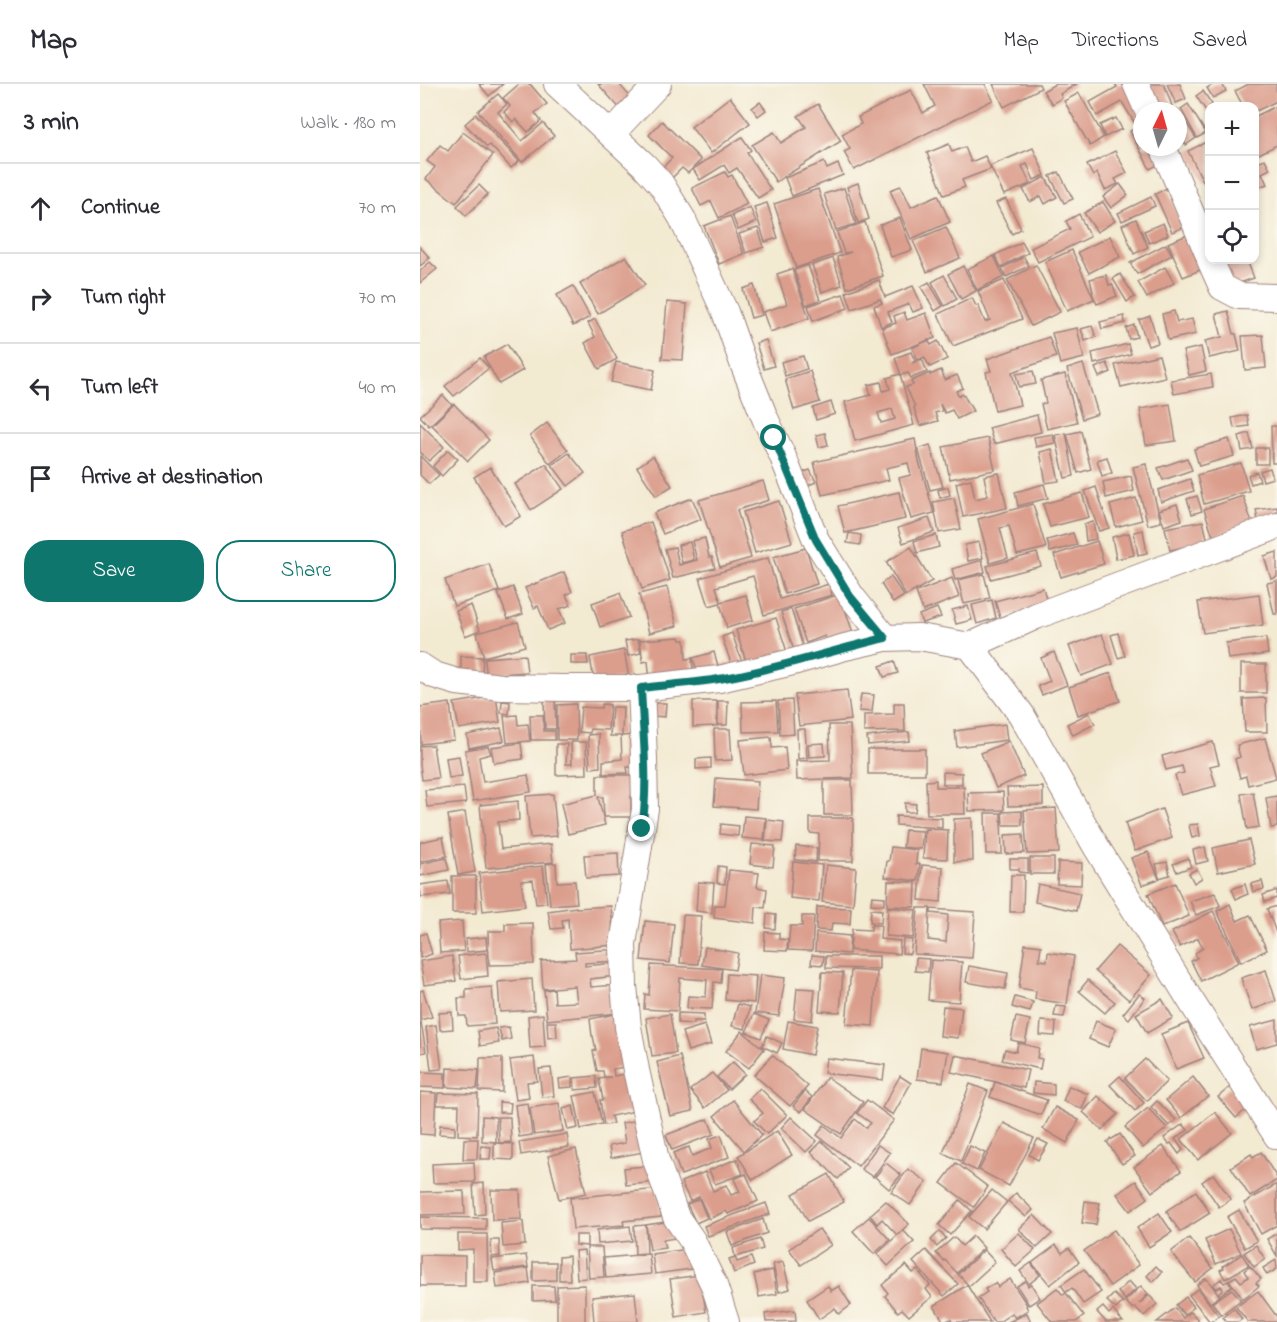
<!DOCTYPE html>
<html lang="en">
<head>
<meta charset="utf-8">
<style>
  :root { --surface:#fff; --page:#f7f7f7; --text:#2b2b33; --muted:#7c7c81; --line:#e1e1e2; --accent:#0f766e }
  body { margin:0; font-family:"Indie Flower",sans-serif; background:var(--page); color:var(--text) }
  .controls { position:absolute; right:18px; top:18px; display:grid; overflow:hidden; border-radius:12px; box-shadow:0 3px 9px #0003 }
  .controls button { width:54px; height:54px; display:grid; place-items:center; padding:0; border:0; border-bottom:2px solid var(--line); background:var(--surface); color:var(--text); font:30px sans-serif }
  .compass { position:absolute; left:713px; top:18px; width:54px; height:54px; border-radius:50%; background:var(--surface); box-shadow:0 3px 9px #0003; rotate:5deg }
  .stop { position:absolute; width:18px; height:18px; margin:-14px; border:4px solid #0f766e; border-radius:50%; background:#fff }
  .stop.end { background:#0f766e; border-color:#fff; box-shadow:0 2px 6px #0008 }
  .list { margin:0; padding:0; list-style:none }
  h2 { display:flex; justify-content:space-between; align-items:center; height:78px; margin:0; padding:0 24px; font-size:26px }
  h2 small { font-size:20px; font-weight:400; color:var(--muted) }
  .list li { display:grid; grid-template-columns:39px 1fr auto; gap:18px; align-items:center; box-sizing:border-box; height:90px; padding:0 24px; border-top:2px solid var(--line) }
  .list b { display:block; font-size:22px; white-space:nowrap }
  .list em { font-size:20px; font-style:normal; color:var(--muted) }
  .actions { display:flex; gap:12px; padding:18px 24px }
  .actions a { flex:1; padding:14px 0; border:2px solid var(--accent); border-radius:24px; text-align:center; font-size:21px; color:var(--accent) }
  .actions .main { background:var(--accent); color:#fff }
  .icon { flex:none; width:33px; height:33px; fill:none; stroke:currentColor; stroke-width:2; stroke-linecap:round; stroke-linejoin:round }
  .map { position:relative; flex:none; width:857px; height:1238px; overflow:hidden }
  header { display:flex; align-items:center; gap:36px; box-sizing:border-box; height:84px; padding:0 30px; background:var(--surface); border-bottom:2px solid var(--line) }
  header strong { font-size:28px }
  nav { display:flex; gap:33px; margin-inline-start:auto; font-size:21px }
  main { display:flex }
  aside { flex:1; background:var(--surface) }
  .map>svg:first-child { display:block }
</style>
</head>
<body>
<header>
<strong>Map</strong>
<nav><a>Map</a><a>Directions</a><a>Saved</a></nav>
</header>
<main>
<aside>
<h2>3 min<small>Walk · 180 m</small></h2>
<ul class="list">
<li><svg class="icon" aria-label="ahead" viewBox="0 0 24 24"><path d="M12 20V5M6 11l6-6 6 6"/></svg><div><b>Continue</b></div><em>70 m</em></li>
<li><svg class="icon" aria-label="right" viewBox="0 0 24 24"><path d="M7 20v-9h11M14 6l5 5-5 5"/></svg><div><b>Turn right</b></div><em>70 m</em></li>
<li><svg class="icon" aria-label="left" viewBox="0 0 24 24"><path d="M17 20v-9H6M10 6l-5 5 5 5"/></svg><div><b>Turn left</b></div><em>40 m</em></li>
<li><svg class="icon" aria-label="arrive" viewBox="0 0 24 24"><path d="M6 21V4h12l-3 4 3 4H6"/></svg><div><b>Arrive at destination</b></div></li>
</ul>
<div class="actions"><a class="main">Save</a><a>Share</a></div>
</aside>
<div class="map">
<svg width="857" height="1238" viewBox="0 0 857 1238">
  <rect width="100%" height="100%" fill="#fbf7ec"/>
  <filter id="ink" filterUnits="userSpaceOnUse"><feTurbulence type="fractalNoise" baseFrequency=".0167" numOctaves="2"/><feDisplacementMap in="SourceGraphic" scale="12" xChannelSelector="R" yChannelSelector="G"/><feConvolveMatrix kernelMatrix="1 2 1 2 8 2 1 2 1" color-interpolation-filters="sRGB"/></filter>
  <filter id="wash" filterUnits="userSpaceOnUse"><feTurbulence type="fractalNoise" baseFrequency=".008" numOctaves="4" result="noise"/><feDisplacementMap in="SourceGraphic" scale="24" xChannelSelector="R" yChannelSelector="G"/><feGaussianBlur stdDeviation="1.35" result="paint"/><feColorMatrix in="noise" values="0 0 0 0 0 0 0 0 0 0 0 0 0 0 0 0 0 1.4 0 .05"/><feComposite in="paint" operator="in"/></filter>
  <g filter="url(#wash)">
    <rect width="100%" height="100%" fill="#f3ead2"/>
    <g id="blocks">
      <!-- building -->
      <g fill="#db9d8c" fill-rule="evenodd">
        <path d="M59,0h24l-14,12z"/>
        <path d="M99,0h11l17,20 -12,9 6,8 -13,11 -12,-13 -3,3 -9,-10 6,-6 -7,-8z"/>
        <path d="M178,0h21l15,17 -11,11z"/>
        <path d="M504,0h61l8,16 -139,70 -10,-18 6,-3 -8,-15 19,-10 -3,-7 53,-27 12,23 12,-7z"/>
        <path d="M573,0h46l2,4 -37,19z"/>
        <path d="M635,0h22l-17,10 2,4 -10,6 -9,-13z"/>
        <path d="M695,0h9l18,34 -8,4 -12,-20 -25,14 -7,-14 27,-15z"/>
        <path d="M730,0h14l8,22 -11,4z"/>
        <path d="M747,0h13l6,15 -10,4z"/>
        <path d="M794,0h8l4,7 -13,7 -6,-10z"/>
        <path d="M829,0h27l1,17 -23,11v-6h-11l-8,-15z"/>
        <path d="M783,7l10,15h-3v11l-14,-21z"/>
        <path d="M659,9l25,44 -14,9 -26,-45z"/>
        <path d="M78,10l9,10 -9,8 24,29 21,-18 11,13 -32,26 -44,-51z"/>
        <path d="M310,13l20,26 -39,30 -20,-26z"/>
        <path d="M340,18l6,8 -8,6 -6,-8z"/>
        <path d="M398,20l23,37 -65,41 -24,-37 22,-13 7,11 25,-16 -8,-11z"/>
        <path d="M768,20l18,29 -9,5 -16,-29z"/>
        <path d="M854,23l3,5v33l-20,10 -3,-5v-33z"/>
        <path d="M758,26l18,28 -10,7 -8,-12z"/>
        <path d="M56,30l43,47 -8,7 -21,-23 -3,2 -22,-23z"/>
        <path d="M696,34l6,11 -17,8 -5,-12z"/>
        <path d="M242,37l39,39 -13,13 -6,-5 -10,10 -10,-10 10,-10 -23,-23z"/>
        <path d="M722,41v22h13l8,15 -13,7 -20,-38z"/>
        <path d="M43,48l30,23 -37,48 -30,-24 9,-12 -8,-6 13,-16 8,6z"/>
        <path d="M322,53l9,13 -4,3 24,37 -13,8 -21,-30 -8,5 -5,-8 -24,15 -7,-11z"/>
        <path d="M790,56v40l-6,3 -16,-32z"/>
        <path d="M529,60l3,8 13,-5 6,15 14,-6 6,13 -29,11 3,7 -21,8 -17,-42z"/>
        <path d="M613,64l12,27 -11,5 -7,-16 -5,2 8,18 -26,11 -14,-29z"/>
        <path d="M695,67l12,22 -12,6 3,5 -13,6 -8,-17 -4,3 -6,-11z"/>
        <path d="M845,75l5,10 -8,4 5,11 -12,5 -1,-26z"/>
        <path d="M404,78l3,7 11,-5 5,11 -51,21 -7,-18z"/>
        <path d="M305,88l3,5 4,-2 15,29 -28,14 -8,-17 -10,5 -9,-18z"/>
        <path d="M639,88l14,27 -9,4 -14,-27z"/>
        <path d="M625,93l12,20 -12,7 -4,-8 -11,6 -7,-13z"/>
        <path d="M438,99l11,36 -11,4 -11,-36z"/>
        <path d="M700,100l8,11 -17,13 -8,-11z"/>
        <path d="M59,101l9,9 -22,22 -9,-10z"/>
        <path d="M481,102l10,21 27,-12 12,27 -39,17 -21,-49z"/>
        <path d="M424,104l12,36 -20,6 -12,-36z"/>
        <path d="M747,104l17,39 -12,5 -17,-38z"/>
        <path d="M398,105l22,64 -44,15 -22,-64z"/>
        <path d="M731,113l4,9 -33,15 -4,-8z"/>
        <path d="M586,115l15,30 -9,5 -16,-31z"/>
        <path d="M683,118l12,19 -18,11 -13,-19z"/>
        <path d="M347,119l11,35 -13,4 -11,-35z"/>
        <path d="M330,123l6,15 -18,8 -6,-15z"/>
        <path d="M659,130l11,23 -52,25 -7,-14 39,-19 -4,-8z"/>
        <path d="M310,132l14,38 -25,10 -15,-38z"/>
        <path d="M480,134l12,32 -21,7 -11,-32z"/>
        <path d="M716,135l12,28 -14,7 -12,-29z"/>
        <path d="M445,138l18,54 -36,12 -10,-31 14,-5 -7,1 -7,-21z"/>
        <path d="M743,139l5,12 -19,8 -5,-12z"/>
        <path d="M526,143l14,31 -33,14 -14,-31z"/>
        <path d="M338,144l6,19 -18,6 -7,-19z"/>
        <path d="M770,150l15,34 -22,9 -15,-34z"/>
        <path d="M690,152l10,21 -31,16 -11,-21z"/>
        <path d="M602,158l6,11 -27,14 -6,-12z"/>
        <path d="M746,160l6,11 -35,19 -7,-11z"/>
        <path d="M0,163l10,11 -10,8z"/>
        <path d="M652,166l22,49 -27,12 -22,-49z"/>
        <path d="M206,172l19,29 -47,29 -18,-30z"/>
        <path d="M574,172l10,21 -27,13 -10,-21z"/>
        <path d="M604,173l5,9 -23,11 -4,-9z"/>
        <path d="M413,174l9,27 -20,7 -10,-27z"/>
        <path d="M800,176h27l7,18 -23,8z"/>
        <path d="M10,178l7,7 -17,14v-12z"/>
        <path d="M388,181l12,35 -14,5 -12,-35z"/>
        <path d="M616,181l24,47 -29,14 -24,-46z"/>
        <path d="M543,182l13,25 -15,8 -13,-25z"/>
        <path d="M745,183l9,16 -27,15 -9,-16z"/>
        <path d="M372,185l17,49 -39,14 -7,-20 24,-8 -10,-30z"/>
        <path d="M700,190l15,23 -8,5 -14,-23z"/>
        <path d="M524,191l13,24 -12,7 -13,-24z"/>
        <path d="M686,191l3,10 3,-1 5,12 -20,8 -5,-11 1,-1 -3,-13z"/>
        <path d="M459,196l6,17 28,-11 10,22 -10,4 -4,-8 -21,8 4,10 -11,5 -7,-21 8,-3 -2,-4 -28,10 -6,-17z"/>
        <path d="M584,196l18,39 -69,27 -15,-32 34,-16 4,8 2,-1 7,17 5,-2 -12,-29z"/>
        <path d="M509,198l14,24 -8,5 -14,-24z"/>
        <path d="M334,201l8,30 -11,3 -8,-29z"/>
        <path d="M153,202l17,31 -17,9 -16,-31z"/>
        <path d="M423,210l5,14 -35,13 -5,-15z"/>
        <path d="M247,218l20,2 -4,56 -21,-1z"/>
        <path d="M754,227l3,11 15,-3 4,15 -28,6 -6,-26z"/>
        <path d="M808,227l6,23h2l4,17 -31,7 -4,-17 17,-4 -6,-23z"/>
        <path d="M484,228l3,8 19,-7 9,25 -43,16 -10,-26 14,-5 -2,-7z"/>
        <path d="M704,232l1,7 -23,6 -2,-7z"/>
        <path d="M730,232l8,27 -10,3 -9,-26z"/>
        <path d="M175,235l22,40 -18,10 -14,-26 10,-6 -7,-14z"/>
        <path d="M714,241l3,12 -8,2 -3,-11z"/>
        <path d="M672,242l4,11 -11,4 -4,-12z"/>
        <path d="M657,244l7,30 -24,6 -8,-31z"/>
        <path d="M843,251l3,33 -21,2 -3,-34z"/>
        <path d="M629,253l7,20 -44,15 8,33 -25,6 -9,-39 5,-1 -4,-12z"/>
        <path d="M346,256l8,26 -10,3 -8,-26z"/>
        <path d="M508,256l3,5 7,-4 9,18 -17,8 -6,-10 -6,3 -6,-12z"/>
        <path d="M87,260l16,26 -24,14 -15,-27z"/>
        <path d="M708,260l3,10 -37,10 -2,-11z"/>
        <path d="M781,263l5,24 -17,4 -6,-24z"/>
        <path d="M491,268l4,9 -3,2 10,-4 5,13 -16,6 -3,-5 -7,2 -6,-17z"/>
        <path d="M739,271l6,22 -44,10 -6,-22z"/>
        <path d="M383,272l4,13 -22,7 -4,-14z"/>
        <path d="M60,274l9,10 -35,28 -9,-10z"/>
        <path d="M196,278l39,8 -4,20 -40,-8z"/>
        <path d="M687,279l4,9 -12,5 -4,-9z"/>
        <path d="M663,280l15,50 -16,5 -15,-50z"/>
        <path d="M521,286l4,10 12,-5 6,13 -7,3 3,5 4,-2 10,17 -16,8 -5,-9 -7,3 -5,-9 2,7 -7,2 3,8 -18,5 -6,-18 1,-1 -9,-20 7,-2 -2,-4 19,-8v2z"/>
        <path d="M390,287l10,31 -26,8 -9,-31z"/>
        <path d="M613,287l3,13 -17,3 -3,-13z"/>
        <path d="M480,290l14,51 -59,16 -10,-39 26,-7 -3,-10 13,-3 2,9 7,-2 -3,-11zM472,325l3,10 -14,4 -3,-10z"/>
        <path d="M645,290l12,48 -30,7 -6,-25 5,-1 -5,-23z"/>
        <path d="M791,290l2,13 -39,7 -3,-14z"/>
        <path d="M23,311l9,10 -23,21 -9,-10z"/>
        <path d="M411,318l4,12 -19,6 -3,-12z"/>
        <path d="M34,320l35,36 -21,21 -36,-36z"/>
        <path d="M750,320l6,37 -30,4 -6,-36z"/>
        <path d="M617,331l4,17 -47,12 -5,-16z"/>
        <path d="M827,331l2,11 -15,2 -2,-10z"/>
        <path d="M0,339l24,24 -15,14 -9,-9z"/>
        <path d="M127,339l21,27 -18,14 -20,-28z"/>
        <path d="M851,342h6v37h-5z"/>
        <path d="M661,347l10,38 -13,4 -11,-39z"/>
        <path d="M405,349l3,12 -9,2 -3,-12z"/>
        <path d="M646,349l8,43 -9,2 -10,-43z"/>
        <path d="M829,349l4,16 -11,2 -3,-15z"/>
        <path d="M633,350l2,9 -19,4 -2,-10z"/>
        <path d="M568,354l7,32 -45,9 -7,-32z"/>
        <path d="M495,355l4,22 15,52 -23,6 -12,-41 12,-3 -3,-12 -22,5 3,12 -67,15 -8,-33z"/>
        <path d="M809,355l5,17 -35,10 -5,-17z"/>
        <path d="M510,361l13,42 -13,3 -12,-41z"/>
        <rect x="836" y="364" width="12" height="16"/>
        <path d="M632,365l7,32 -13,2 -6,-31z"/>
        <path d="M28,366l10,9 -16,17 -9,-10z"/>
        <path d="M149,369l16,20 -17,13 -16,-21z"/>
        <path d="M0,372l19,19 -10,9 -9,-9z"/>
        <path d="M233,372l19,30 -16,10 -19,-29z"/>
        <path d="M687,373l5,16 -10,3 -5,-16z"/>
        <path d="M767,374l5,12 -29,10 -5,-12z"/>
        <path d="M821,379l8,28 -45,13 -7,-29z"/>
        <path d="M126,380l17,25 -32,21 -16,-26z"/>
        <path d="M726,380l15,58 -13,3 -15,-58z"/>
        <path d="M70,383l31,49 -17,10 -30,-49z"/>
        <path d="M850,384l3,10 -10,3 -3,-10z"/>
        <path d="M390,386l6,12 -12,5 -5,-13z"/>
        <path d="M837,388l3,9 -9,3 -3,-9z"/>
        <path d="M579,389l8,35 -44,9 -7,-34 15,-4 4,20 13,-3 -4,-20z"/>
        <path d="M711,392l3,15 -28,7 -3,-16z"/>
        <path d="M770,395l4,12 -33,11 -3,-12z"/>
        <path d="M343,397l6,19 -32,10 14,48 -31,9 -21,-67z"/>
        <path d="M624,400l4,14 -30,8 -3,-14z"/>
        <path d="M528,403l2,8 -10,3 -2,-8z"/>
        <path d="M676,403l13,41 -10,3 -14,-40z"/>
        <path d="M479,408l6,27 -60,14 -7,-27z"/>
        <path d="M662,409l7,24 -39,10 -7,-23z"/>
        <path d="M777,412l5,15 -10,3 -5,-15z"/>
        <path d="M823,412l9,27 -39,13 -9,-27z"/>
        <path d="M272,414l9,21 -38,15 -9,-21z"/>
        <path d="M534,414l7,31 -22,4 -6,-31z"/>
        <path d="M716,414l6,22 -26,7 -6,-22z"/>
        <path d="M359,417l13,41 -37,11 -12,-41z"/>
        <path d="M613,420l13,44 -29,7 -8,-29 -9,2 8,30 -18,5 -12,-44z"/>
        <path d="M757,420l5,16 -18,6 -5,-16z"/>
        <path d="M857,423v11l-19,3 -2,-11z"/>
        <path d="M509,434l5,14 -31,11 -5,-15z"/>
        <path d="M783,437l5,21 -38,8 -5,-22z"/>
        <path d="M231,438l19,58 -28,9 -20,-58z"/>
        <path d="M673,438l3,17 -10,2 -2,-17z"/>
        <path d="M723,446l4,23 -9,2 -4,-23z"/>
        <path d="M429,449l12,2 -1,10 -13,-2z"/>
        <path d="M653,449l4,12 -27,7 -3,-12z"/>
        <path d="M709,449l5,22 -18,4 -4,-22z"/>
        <path d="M516,451l3,12 -22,6 -3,-12z"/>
        <path d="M285,454l4,19h3l3,11 -42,10 -8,-29 10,-2 4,18 18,-5 -5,-19z"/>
        <path d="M677,457l7,23 -43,13 -7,-22z"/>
        <path d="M270,458l4,18 -12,3 -4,-18z"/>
        <path d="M559,458l4,16 -15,3 -3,-16z"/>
        <path d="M491,463l21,34 -26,15 -20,-34z"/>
        <path d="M386,464l11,36 -32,10 -12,-37z"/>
        <path d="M857,468v25l-6,2 -7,-23z"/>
        <path d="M617,469l4,13 -50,13 -4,-13z"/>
        <path d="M348,474l12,41 49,-15 3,11 -68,20 -11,-39 -37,11 5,15 25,-7 7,25 -26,8 -7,-25 -11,3 -9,-28z"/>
        <path d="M562,476l3,12 -30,8 -3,-11z"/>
        <path d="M69,480l10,27 -45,15 -9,-26z"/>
        <path d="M144,488l8,20 -6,3 5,10 -12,4 6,14 -17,7 -10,-24 -4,2 -9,-20z"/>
        <path d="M564,490l6,24 -26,6 -6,-24z"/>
        <path d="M471,493l13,19 -11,7 -12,-19z"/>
        <path d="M532,494l7,19 -36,14 -7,-19z"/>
        <path d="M857,497v33h-3l-7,-31z"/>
        <path d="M93,503l10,27 -15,5 -10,-26z"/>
        <path d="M247,503l10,39 -28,7 -10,-39z"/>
        <path d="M623,504l5,17 -48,13 -5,-17z"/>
        <path d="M200,509l9,24 -29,10 -8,-24z"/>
        <path d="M420,510l14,42 -26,8 -3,-8 -19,7 -12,-34z"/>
        <path d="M839,510l4,31 -60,8 -5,-31z"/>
        <path d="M572,516l4,18 -19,6 -5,-19z"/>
        <path d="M51,521l9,25 -15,6 -9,-25z"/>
        <path d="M548,522l4,14 -16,4 -4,-14z"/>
        <path d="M517,524l4,9 -19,6 -3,-8z"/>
        <path d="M371,525l12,38 -7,9 -15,-44z"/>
        <path d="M356,534l13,40 -40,13 -13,-41z"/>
        <path d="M98,538l7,24 -41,11 -7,-24z"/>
        <path d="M312,549l13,38 -10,4 -13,-38z"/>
        <path d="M698,549l7,23 -7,2 -7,-23z"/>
        <path d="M682,550l11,30 -32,12 -12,-30z"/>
        <path d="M260,553l1,3h4l1,19 6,-1 2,23h-44l-2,-20 -5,1 -3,-22z"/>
        <path d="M846,554l2,16 -40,5 -2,-16z"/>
        <path d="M218,555l3,14 -13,3 -3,-15z"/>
        <path d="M204,566l5,28 -35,3 -4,-24z"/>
        <path d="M294,568l4,14 11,-3 3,13 -31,9 -8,-27z"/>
        <path d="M634,568l13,33 -25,10 -4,-9 12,-5 -9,-23z"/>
        <path d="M105,571l2,17 -41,3 -1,-17z"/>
        <path d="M151,571h16l1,9h-17z"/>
        <path d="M41,572l22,1 -3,1h3l-1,15h-21z"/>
        <path d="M474,577l4,12 -14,4 -4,-11z"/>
        <rect x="821" y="580" width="25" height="29"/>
        <path d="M691,589l9,28 -42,14 -9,-28z"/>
        <path d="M427,606l4,30 -52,6 -4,-31z"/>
        <path d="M441,610l13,1 -2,17 -13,-1z"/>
        <path d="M76,612l4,26 -41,7 -5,-26z"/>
        <path d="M846,614l1,34h-22l-2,-33z"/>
        <path d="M124,616h11l1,29h-11z"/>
        <path d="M372,616l2,34 -14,1 -2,-34z"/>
        <path d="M82,617l8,1 -1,12 -8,-1z"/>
        <path d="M273,617h24v25l-24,1z"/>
        <path d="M298,617h10l-1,24h-9z"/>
        <path d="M356,617l2,30 -35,1 -1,-30z"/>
        <path d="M30,619l4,37 -33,4 -1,-37z"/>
        <path d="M234,619h12l-1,14 -12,-1z"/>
        <path d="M474,619h10l1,28 -41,1v-17l30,-1z"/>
        <path d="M156,620l1,36h-20v-35z"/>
        <path d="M182,620l8,1 -2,25 -18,-1v4l-11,-1 2,-25 20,1z"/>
        <path d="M192,623h11l-1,29 14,-1 2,32h-11l1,6 -25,1v-13l19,-2 -1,-23h-11z"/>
        <path d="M669,629l6,11 -22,11 -6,-11z"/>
        <path d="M97,631l1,10 10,-1 2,17 -23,2 -3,-27z"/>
        <path d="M110,631h13l1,16h11v9h-24z"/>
        <path d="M585,640l2,16 -50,7 -2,-16z"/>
        <path d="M409,641h21l3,53 -56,2 -1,-19 34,-1z"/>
        <path d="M81,644l3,13 -35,7 -2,-13z"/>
        <path d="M294,645h16l2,31 -17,1z"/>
        <path d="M377,645h8l2,29 -9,1z"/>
        <path d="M489,648l1,9 -42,4 -1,-8z"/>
        <path d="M179,650l1,33 -10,1 -2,-33z"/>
        <path d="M351,653l1,11 13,-1 2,23 -43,5 -4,-35z"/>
        <path d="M845,654l11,40 -28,7 -2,-9 -6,2 -5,-19 5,-2 -3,-12z"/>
        <path d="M589,657l15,35 -28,12 -15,-35z"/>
        <path d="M151,658h15l1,32 -31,1v-31h11l-1,20h6z"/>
        <path d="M793,658l6,22 -9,2 6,20 -35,9 -6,-20 9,-2 -2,-7 -16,4 -4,-14z"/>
        <path d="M101,659l2,16 -29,4 -3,-16z"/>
        <path d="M404,659l1,13 -16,1 -1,-13z"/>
        <path d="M13,661l5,33 -16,2 -2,-16v-18z"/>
        <path d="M68,662l3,8 -12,3 4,25 45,-7 3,17 -58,9 -8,-51z"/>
        <rect x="448" y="665" width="57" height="25"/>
        <path d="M39,672l3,20 -13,2 -3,-20z"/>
        <path d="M291,674v10l-15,1v-10z"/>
        <path d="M523,688l19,1v11h-19z"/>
        <path d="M177,691h40v21h-6v21h-27l-1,-20h-5l7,28 -37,9 -7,-30 36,-9z"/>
        <path d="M296,694l42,3 -2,28 -42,-3z"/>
        <path d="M404,696h28l1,35h-29z"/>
        <path d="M516,696v7h28l1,27h-38l-1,-33z"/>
        <path d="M44,703l2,16 -39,4 -2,-17z"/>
        <path d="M623,703v18l-35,1 -1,-18z"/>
        <path d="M583,708l1,18 -35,1 -1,-18z"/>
        <path d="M833,708l6,35 -12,2 -6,-35z"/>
        <path d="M133,710l4,42 -27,2 -4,-42z"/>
        <path d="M857,712v31l-6,1 -5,-30z"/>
        <path d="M98,717l1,19 -21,2 3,27 50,-5 2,18 -67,6 -6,-63z"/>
        <path d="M485,719l11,1 -1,8h-10z"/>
        <path d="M636,724l3,45 -32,1 -3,-44z"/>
        <path d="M742,725l10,29 -37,13 -10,-28z"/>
        <path d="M602,727v14h-19l-1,-13z"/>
        <path d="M45,728l10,60 -17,3 -10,-60z"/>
        <path d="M565,729h16l1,41h-16z"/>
        <path d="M324,732l22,2 -2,22 -22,-2z"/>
        <path d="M476,732l46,2v10l-46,-3z"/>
        <path d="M390,734h43v43h-35l1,-27 -9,-1z"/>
        <path d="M552,734l1,43 -19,1v-43z"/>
        <path d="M347,736l17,2 -2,20 -17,-1z"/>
        <path d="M301,740l18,2 -1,10 -18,-2z"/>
        <path d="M778,740l2,12 -8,2 -3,-13z"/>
        <path d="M505,745l23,1 -1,29 -24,-1z"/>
        <path d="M485,746l18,1 -2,18 -18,-2z"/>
        <path d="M603,750l1,19 -18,1 -1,-19z"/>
        <path d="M23,753l4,19 -27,6v-20z"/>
        <path d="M829,756l6,24 -37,8 -5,-24z"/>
        <path d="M332,760l23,2 -2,21 -23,-3z"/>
        <path d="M376,762l21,2 -1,14 -21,-2z"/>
        <path d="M471,763l26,3 -1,14h4l-2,17 -33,-4 2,-16h2z"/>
        <path d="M785,763l3,14 -12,3 -3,-14z"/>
        <path d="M728,768l11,27 -17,6 -11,-27z"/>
        <path d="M198,769l1,23 -33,2 -2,-23z"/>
        <path d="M26,774l3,12 -29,6v-12z"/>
        <rect x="610" y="774" width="24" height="16"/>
        <path d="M768,774l3,9 -14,5 -4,-8z"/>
        <path d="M590,775h18v14l-9,-1v-3h-9z"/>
        <path d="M373,778l29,3 -3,36 -29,-3z"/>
        <path d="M638,778l24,1 -1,22 -24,-1z"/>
        <path d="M747,778l3,13 -11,3 -3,-14z"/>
        <path d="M136,779l1,19 18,-1 2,22 -27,2 -4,-41z"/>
        <path d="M406,781l30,3 -3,37 -31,-3z"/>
        <path d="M502,781l21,2 -2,35 -22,-2z"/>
        <path d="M123,782l4,37 -11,1 -3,-24 -12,1 4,25 -42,5 -4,-38z"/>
        <path d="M298,782l8,1 -1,17 -8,-1z"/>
        <path d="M777,785l5,9 -8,5 -5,-10z"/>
        <path d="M309,786l30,3 -2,14 10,2 -2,19 -9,-1 -1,16 -41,-5 1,-13h10z"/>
        <path d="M591,791h13l-1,37h-13z"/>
        <rect x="32" y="792" width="24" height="37"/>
        <path d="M28,797l2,13 -29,3 -1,-12z"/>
        <path d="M468,797l28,1 -1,25 -28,-1z"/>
        <path d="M842,797l2,8 -11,3 -2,-8z"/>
        <path d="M278,798l16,1 -2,30 -16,-2z"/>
        <path d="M755,799l14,33 -27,11 -14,-33z"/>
        <path d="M618,800l42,9 -4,18 -41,-9z"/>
        <path d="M825,800l3,10 -12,5 -4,-10z"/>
        <path d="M857,806v8l-12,4 -2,-7z"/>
        <path d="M795,809l5,13 -24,9 -6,-14z"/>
        <path d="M452,812l13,1 -1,8 -13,-1z"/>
        <path d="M810,820l7,17 13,-6 17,35 -26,12 -24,-51z"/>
        <path d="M191,822l3,39 -44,4 -2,-30 -6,1 1,8 -12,1 -3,-18 28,-4v1z"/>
        <path d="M857,822v29l-10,-26z"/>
        <path d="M397,823l34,1 -1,16 -18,-1 -1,8 -15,-1z"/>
        <path d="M468,823l28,3 -3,28 -27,-2z"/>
        <path d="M498,824h12l-2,32 18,2 2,-27 -17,-2v-4l44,3 -3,46 -58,-4z"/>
        <path d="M451,825l11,1 -1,13 -11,-1z"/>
        <path d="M793,827l26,51 -38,19 -10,-20 6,-3 -2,-5 8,-5 -5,-10 -18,9 -8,-15z"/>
        <path d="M347,830l9,1 -1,14 -9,-1z"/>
        <path d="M263,831l18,1 -3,48 -18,-1z"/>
        <path d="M382,832h12l-2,35 -24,-1 2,-24h12z"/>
        <path d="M42,837l2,30 -24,2 -2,-30z"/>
        <path d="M225,837l29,3 -4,39 -29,-3z"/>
        <path d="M113,839l1,41 -45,1 -1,-34h17v-7z"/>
        <path d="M451,841h10l-1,14 20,2 -1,13 -49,-4 2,-21 19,1z"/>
        <path d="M345,848l14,1v6l9,1 -1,11 -23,-1z"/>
        <path d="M6,849l6,21 -12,4v-23z"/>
        <path d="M396,849l34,3 -1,18 -34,-3z"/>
        <path d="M66,853l1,13 -20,2 -1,-13z"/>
        <path d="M483,855l9,1 -2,14 -8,-1z"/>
        <path d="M605,860l16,2 -2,14 8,1 1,-9 26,4 -7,48 -32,-5 1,-8 -17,-3z"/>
        <path d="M697,862l34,29 -22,25 -34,-29z"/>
        <path d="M285,863l33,6 -3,17 -33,-5z"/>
        <path d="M199,865v12l-34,2v3l30,-3 1,13 -26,3 1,8 26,-2 3,28 -73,7 -3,-30 10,-1 1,14 22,-1 -2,-16 -32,3 -2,-28 35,-2 -1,-7z"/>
        <path d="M66,869l2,23 -27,3 -3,-23z"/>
        <path d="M392,871l12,1 -1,9 -12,-1z"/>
        <path d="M32,872l4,25 -32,4 -4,-24z"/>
        <path d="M406,872h53v13l-53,-1z"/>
        <path d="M496,874l13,1 -1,13 -13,-1z"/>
        <path d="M511,876l31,2 -3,40 -31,-2z"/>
        <path d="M231,881l71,4 -1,14 -7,-1 -2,27 -25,-1 1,-12 18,1 1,-17 -27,-2 -2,33 -34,-2 1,-15 4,1z"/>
        <path d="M549,882l39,7 -3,16 -39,-7z"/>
        <path d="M431,886l26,2 -4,54 -27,-2z"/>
        <path d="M846,886l10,31 -24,9 -11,-32z"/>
        <path d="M402,888l21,1 -3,39 -21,-1z"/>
        <path d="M307,890l29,2 -2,27 -29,-3z"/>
        <path d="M340,891l25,3 -6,38 -24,-3z"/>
        <path d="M112,895l2,31 -34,2 -2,-30z"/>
        <path d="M668,896l27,22 -10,11 -26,-22z"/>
        <path d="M72,903l3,37 -28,2 -1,-10h-7l-1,-18h8v-9z"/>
        <path d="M377,904l18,1 -3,32 -18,-2z"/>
        <path d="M3,906l9,27 -12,3v-29z"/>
        <path d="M719,910l6,4 -16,21 -6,-5z"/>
        <path d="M595,913l18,5 -3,10 -18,-5z"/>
        <path d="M742,915l11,19 -26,15 -11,-19z"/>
        <path d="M318,920l12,3 -5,22 -13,-3z"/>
        <path d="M523,922l19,2 -4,30 -18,-2z"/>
        <path d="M636,922l10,1 -2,10 -10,-1z"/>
        <path d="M32,928l1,17 -13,1 -1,-17z"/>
        <path d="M258,929l26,1v7h-10v3l-16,-1z"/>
        <path d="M123,930l2,33 -15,1 -2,-32z"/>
        <path d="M195,930l10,53 -12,2 1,7 18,-4 8,38 -29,6 2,8 -9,1 -4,-25h3l-4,-21 12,-2h-7l-1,-6h-6l-4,-20 3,-1 -3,-14h-1l-2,-17z"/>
        <path d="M250,930l6,39 -24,3 -6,-38z"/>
        <path d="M334,930l15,6 -8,18 -15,-6z"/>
        <path d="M596,933l14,3 -5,23 -14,-3z"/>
        <path d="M857,936v23l-21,6 -6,-22z"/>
        <path d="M368,937l29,5 -5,29 -29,-6z"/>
        <path d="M621,937l15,1 -1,14 -15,-1z"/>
        <path d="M676,937l20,8 -8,18 -19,-8z"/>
        <path d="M0,938h1l5,30 -6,1z"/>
        <path d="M127,938h9l1,15 -9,1z"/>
        <path d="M768,939l16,35 -28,11 -15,-35z"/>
        <path d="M16,941l6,44 -11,1 -5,-43z"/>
        <path d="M285,941l6,19 -23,7 -6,-19z"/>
        <path d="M89,943l2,12 -9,2 -3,-13z"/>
        <path d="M76,944l3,15 -19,3 -2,-15z"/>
        <path d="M322,947l22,18 -15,19 -23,-17z"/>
        <path d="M347,952l15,7 -5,10 -15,-7z"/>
        <path d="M598,959l21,5 -2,10 5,1 -2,10 -38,-9 3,-11 11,3z"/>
        <path d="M501,964l27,4 -5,30 -26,-3z"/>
        <path d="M352,971l36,31 -18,20 -36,-31z"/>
        <path d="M535,971l73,15 -4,18 -73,-16z"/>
        <path d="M260,972l13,55 -23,5 -13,-54z"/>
        <path d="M114,973l3,24 -10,1 2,16 -13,2 -6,-40z"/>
        <path d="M60,974h22v34l-23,-1z"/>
        <path d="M406,974l59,7 -2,15 -59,-7z"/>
        <path d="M725,975l22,22 -20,20 -22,-23z"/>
        <path d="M313,978l12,12 -16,15 -12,-12z"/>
        <path d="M27,984l32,2 -2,19 -31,-2z"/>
        <path d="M131,984l3,28 -12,1 -3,-28z"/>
        <path d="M0,988l25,1v15l-25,-1z"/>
        <path d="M292,989l15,17 -22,18 -15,-18z"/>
        <path d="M176,992l1,12 -22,2 -1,-12z"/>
        <path d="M480,992l11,7 -18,32 -11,-7z"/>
        <path d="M700,992l24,27 -9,8 -25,-26z"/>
        <path d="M152,993v10l-12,1 -1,-9z"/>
        <path d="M407,993l36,25 -22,32 -36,-25z"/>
        <path d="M773,993l15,19 -27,22 -15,-18z"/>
        <path d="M575,998l52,18 -6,15 -51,-18z"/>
        <path d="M614,998l20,2v11l-21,-2z"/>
        <path d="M550,1000l18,7 -27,70 -18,-8z"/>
        <path d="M649,1002l19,8 -6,15 -19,-8z"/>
        <path d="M810,1003l18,21 -12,10 -18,-21z"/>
        <path d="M340,1004l27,27 -20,19 -13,-13 9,-8 -14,-14z"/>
        <path d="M385,1007l7,6 -11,15 -8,-6z"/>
        <path d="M0,1008l16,1 -2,42 -14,-1z"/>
        <path d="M175,1008l7,32 -21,5 -7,-33z"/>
        <path d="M18,1009l40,1 -1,42 -19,-1 1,-30h-22z"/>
        <path d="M678,1012l20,18 -16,16 -19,-18z"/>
        <path d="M313,1016l29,35 -18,16 -30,-35z"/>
        <path d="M447,1016l27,20 -36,46 -41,-31 7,-10 17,13 14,-19 11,9 5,-5 -14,-10z"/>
        <path d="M737,1017l19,19 -7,6 -18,-19z"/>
        <path d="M79,1018l12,1 -1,10 -11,-1z"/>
        <path d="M108,1019l4,32 -13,2 -4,-32z"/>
        <path d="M139,1019l4,28 -29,4 -4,-27z"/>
        <path d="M153,1022l5,22 -10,2 -5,-21z"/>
        <path d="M635,1023l24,13 -12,23 -24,-14z"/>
        <path d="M728,1024l19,20 -24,20 -18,-21z"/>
        <path d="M795,1028l17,21 -34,27 -17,-21z"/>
        <path d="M62,1032l14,1v25l-14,-1z"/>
        <path d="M78,1033h12l1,25 -12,1z"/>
        <path d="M371,1033l26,24 -11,11 -25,-24z"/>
        <path d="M288,1035l6,15 -42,16 -6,-15z"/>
        <path d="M219,1036l5,32 -33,6 -2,-12 16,-3 -3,-20z"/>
        <path d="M584,1039l30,15 -25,48 -30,-16z"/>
        <path d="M763,1040l5,6 -13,9 8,11 -4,4 -8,-11 -2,1 -5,-6z"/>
        <path d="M20,1041l15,1v9l-16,-1z"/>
        <path d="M357,1047l15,24 -39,25 -15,-24z"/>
        <path d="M147,1050l2,13 -48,8 -2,-13z"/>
        <path d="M700,1050l15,22 -13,8 -15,-22z"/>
        <path d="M301,1051l8,22 -48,18 -8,-22 16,-6 3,9 20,-8 -3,-9z"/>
        <path d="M44,1055h14l-1,20h-14z"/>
        <path d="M618,1055l10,5 -10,16 -9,-5z"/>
        <path d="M402,1057l27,27 -11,11 -27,-27z"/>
        <path d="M74,1059l19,1v16l-19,-1z"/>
        <path d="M458,1061l12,8 -17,24 -12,-8z"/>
        <path d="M61,1062l10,1 -1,12h-10z"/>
        <path d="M550,1062l15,7 -8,18 -15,-7z"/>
        <path d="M743,1062l18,25 -29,21 -18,-25z"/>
        <path d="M156,1065l10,44 -27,6 -11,-43z"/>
        <path d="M841,1068l16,26v2l-27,17 -19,-30 20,-13 2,3z"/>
        <path d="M317,1075l6,15 -28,10 -6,-14z"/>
        <path d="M54,1078l1,20 -42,1 -1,-19z"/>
        <path d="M466,1079l15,12 -12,14 -14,-12z"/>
        <path d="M536,1079l32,24 -14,20 -33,-24z"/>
        <path d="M235,1081l2,17 -31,3 -2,-17z"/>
        <path d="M488,1085l19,13 -17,23 -19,-13z"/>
        <path d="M285,1088l8,19 13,-6 5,10 9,-3 -6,-13 12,-5 12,27 -30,13 -2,-3 -17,8 -10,-22 -9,4 -9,-19z"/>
        <path d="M409,1090l15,28 -36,19 -15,-27z"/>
        <path d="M793,1090l18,25 -12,8 -17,-25z"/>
        <path d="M716,1097l12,17 -18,13 -13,-17z"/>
        <path d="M64,1099l1,31 -10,1 -2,-31z"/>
        <path d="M857,1100v41l-16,9 -17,-31z"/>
        <path d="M238,1105l3,28 -38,4 1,4 -51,4 -3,-31z"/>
        <path d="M71,1106h29l1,29 -29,1z"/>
        <path d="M572,1106l15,12 -23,27 -15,-12z"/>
        <path d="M44,1107l1,23 -45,1v-23z"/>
        <path d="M776,1107l14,22 -30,19 -14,-21z"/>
        <path d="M596,1109l17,17 -7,7 -18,-16z"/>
        <path d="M279,1115l8,19 -11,5 -9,-19z"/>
        <path d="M540,1116l12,11 -22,24 -11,-10z"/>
        <path d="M466,1117l23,23 -12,11 -15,-16 -5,5 -7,-9z"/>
        <path d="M665,1117l15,2 -4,22 -14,-2z"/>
        <path d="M346,1119l4,11 -62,22 -4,-10z"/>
        <path d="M819,1126l18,31 -12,7 -18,-31z"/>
        <path d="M739,1129l13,19 -23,15 -12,-19z"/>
        <path d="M614,1131l18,19 -15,14 -18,-19z"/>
        <path d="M0,1133l66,1v12l-66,-1z"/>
        <path d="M449,1133l21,23 -16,14 -21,-23z"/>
        <path d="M265,1135l2,17 -24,4 2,8 -15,2 -4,-25z"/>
        <path d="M343,1135l4,14 -35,13 -5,-14z"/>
        <path d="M103,1137l2,24 -22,2 -2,-24z"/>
        <path d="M226,1141l1,28 -12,1 -1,-28z"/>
        <path d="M210,1142l2,15 -34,3 -1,-14z"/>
        <path d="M399,1145l12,16 -30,20 -12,-16z"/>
        <path d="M809,1145l12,24 -25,11 -11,-24z"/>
        <path d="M483,1146l11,12 -26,24 -11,-12z"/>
        <path d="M694,1146l25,35 -29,21 -26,-35z"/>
        <path d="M520,1147l6,7 -9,9 -6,-7z"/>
        <path d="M599,1149l16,17 -19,17 -15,-18z"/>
        <path d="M857,1149v23l-10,-17z"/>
        <path d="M38,1150h29l1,48h-15v-33l-15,1z"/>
        <path d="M156,1151h11v11l-11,-1z"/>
        <path d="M553,1152l11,12 -27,25 -12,-13 -1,1 -8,-8 18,-16 8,9z"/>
        <path d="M769,1154l24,30 -18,14 -24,-30z"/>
        <path d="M340,1155l3,10 -28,8 -2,-9z"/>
        <path d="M71,1156h8l1,16 -8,1z"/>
        <path d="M636,1161l6,8 7,-5 10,14 -29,23 -18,-22z"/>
        <path d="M836,1161l9,14 -11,8 -10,-14z"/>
        <path d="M167,1163h15l2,30 -15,1z"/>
        <path d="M276,1164l2,20 -43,6 -3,-20z"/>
        <path d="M164,1166l2,28 -9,1 -2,-28z"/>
        <path d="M506,1166l32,34 -14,12 -31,-34z"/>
        <path d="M564,1166l11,12 -26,24 -11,-12z"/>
        <path d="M229,1170l2,20 -45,4 -2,-20z"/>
        <path d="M822,1170l7,11 -24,14 -5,-9 4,-2 -1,-2z"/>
        <path d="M0,1171l45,1v30h-45z"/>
        <path d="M106,1171l2,12 -34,4 -2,-12z"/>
        <path d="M149,1172l1,24h-11v-23z"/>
        <path d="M315,1173l2,5 14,-5 3,8 -20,8 -5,-14z"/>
        <path d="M856,1176l1,9 -10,6 -4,-7z"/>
        <path d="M113,1178h23v18l-23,1z"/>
        <path d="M363,1178l7,27 -11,3 -6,-28z"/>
        <path d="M611,1179l9,12 -11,9 -9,-13z"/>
        <path d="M486,1181l7,8 4,-3 13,15 -4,4 6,8 -23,19 -7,-7 -4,3 -13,-16 3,-3 -6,-8z"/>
        <path d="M736,1182l6,6 -9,10 -6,-6z"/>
        <path d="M830,1182l11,13 -5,4 3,3 -16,13 -14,-19 7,-4 5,6 7,-5 -4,-6z"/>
        <path d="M108,1184l2,15 -33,5 -2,-15z"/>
        <path d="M664,1185l17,23 -18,12 -11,-16 -6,4 -5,-7z"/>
        <path d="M353,1186l4,24 -18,3 -5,-23z"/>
        <path d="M280,1191l6,37 -30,5 -6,-38z"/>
        <path d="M786,1194l14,18 -10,7 -13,-18z"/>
        <path d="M590,1195l17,26 -1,1 2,4 -13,8 -3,-5 -13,9h-5l-16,-24 9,-6 -2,-3 10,-6 3,4z"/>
        <path d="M801,1195l3,4 4,-2 4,5 -12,9 -2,-2 5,-4 -2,-3 -5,3 -3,-4z"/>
        <path d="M605,1197l3,5 3,-2 9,14 -11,7 -12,-19z"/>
        <path d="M709,1197l7,8 -11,11 -7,-8z"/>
        <path d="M165,1201v37h-28v-36z"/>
        <path d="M547,1201l23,37h-38l-1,-3 -7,3 -10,-16z"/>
        <path d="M113,1202h21l1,14 -22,1z"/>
        <path d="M408,1202l3,5 8,-5 12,19 -12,9 -4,-6 -16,11 -12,-19z"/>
        <path d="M721,1202l7,8 -9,10 10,-9 8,9 -13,12 -9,-9 -2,2 -8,-8z"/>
        <path d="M637,1204l6,7 3,-2 18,23 -8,6h-24l-15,-19z"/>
        <path d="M778,1205l21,27 -9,6 -21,-27z"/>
        <path d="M812,1205l9,11 -20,15 -9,-12z"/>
        <path d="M838,1207l19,26v5h-29l-12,-15z"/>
        <path d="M215,1209l3,29h-44l-2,-25z"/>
        <path d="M694,1210l9,8 -7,7 -9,-8z"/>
        <path d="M766,1213l8,10 -10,8 -8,-10z"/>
        <path d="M683,1223l6,7 4,-4 10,12h-17l-9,-10z"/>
        <path d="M755,1224l8,10 8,-6 9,10h-43z"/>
        <path d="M814,1224l8,11 -4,3h-11l-4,-5z"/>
        <path d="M375,1226l1,11 -30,1 -1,-8z"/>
        <path d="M607,1229l4,9h-23l7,-3z"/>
      </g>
    </g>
  </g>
  <g filter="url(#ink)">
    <use href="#blocks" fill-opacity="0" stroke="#9e847e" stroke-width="1.5"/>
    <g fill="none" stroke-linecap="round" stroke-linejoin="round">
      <!-- street casing -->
      <g stroke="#9e847e" stroke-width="28">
        <g id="street">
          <path d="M137,0l88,82 16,18 21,34 43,94 19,54 21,52 18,39 33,83 35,56 34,42"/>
          <path d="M716,0l12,27"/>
          <path d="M191,50l47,-50"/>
          <path d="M743,63l47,111"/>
          <path d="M790,176l12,27 17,9 38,1"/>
          <path d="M550,562l66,-30 241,-90"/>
          <path d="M0,582l14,9 23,7 45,5 62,1h77l78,-9 74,-17 52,-15 40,-9 34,-1 51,9 51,68 76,134 92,150 88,138"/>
          <path d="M221,604l3,71 1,50 -22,135 1,42 4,41 8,43 20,90 20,57 16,23 22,45 12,37"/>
        </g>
      </g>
      <!-- street -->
      <use href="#street" stroke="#fff" stroke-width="26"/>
    </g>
  </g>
  <g fill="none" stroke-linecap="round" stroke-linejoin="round" filter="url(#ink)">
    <!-- route -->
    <path stroke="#0f766e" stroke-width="8" d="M222,745c7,-46 1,-94 -1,-141 26,-3 52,-5 78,-9 56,-9 110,-28 166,-41l-35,-42 -34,-56 -42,-102"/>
  </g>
</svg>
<div class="controls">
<button>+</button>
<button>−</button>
<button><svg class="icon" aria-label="locate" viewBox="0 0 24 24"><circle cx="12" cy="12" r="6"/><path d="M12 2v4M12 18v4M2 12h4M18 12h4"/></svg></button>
</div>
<svg class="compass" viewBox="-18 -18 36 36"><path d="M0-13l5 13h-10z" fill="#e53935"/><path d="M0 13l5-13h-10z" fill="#7c7c81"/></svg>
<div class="stop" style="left:354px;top:354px"></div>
<div class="stop end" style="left:222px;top:745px"></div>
</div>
</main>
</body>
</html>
